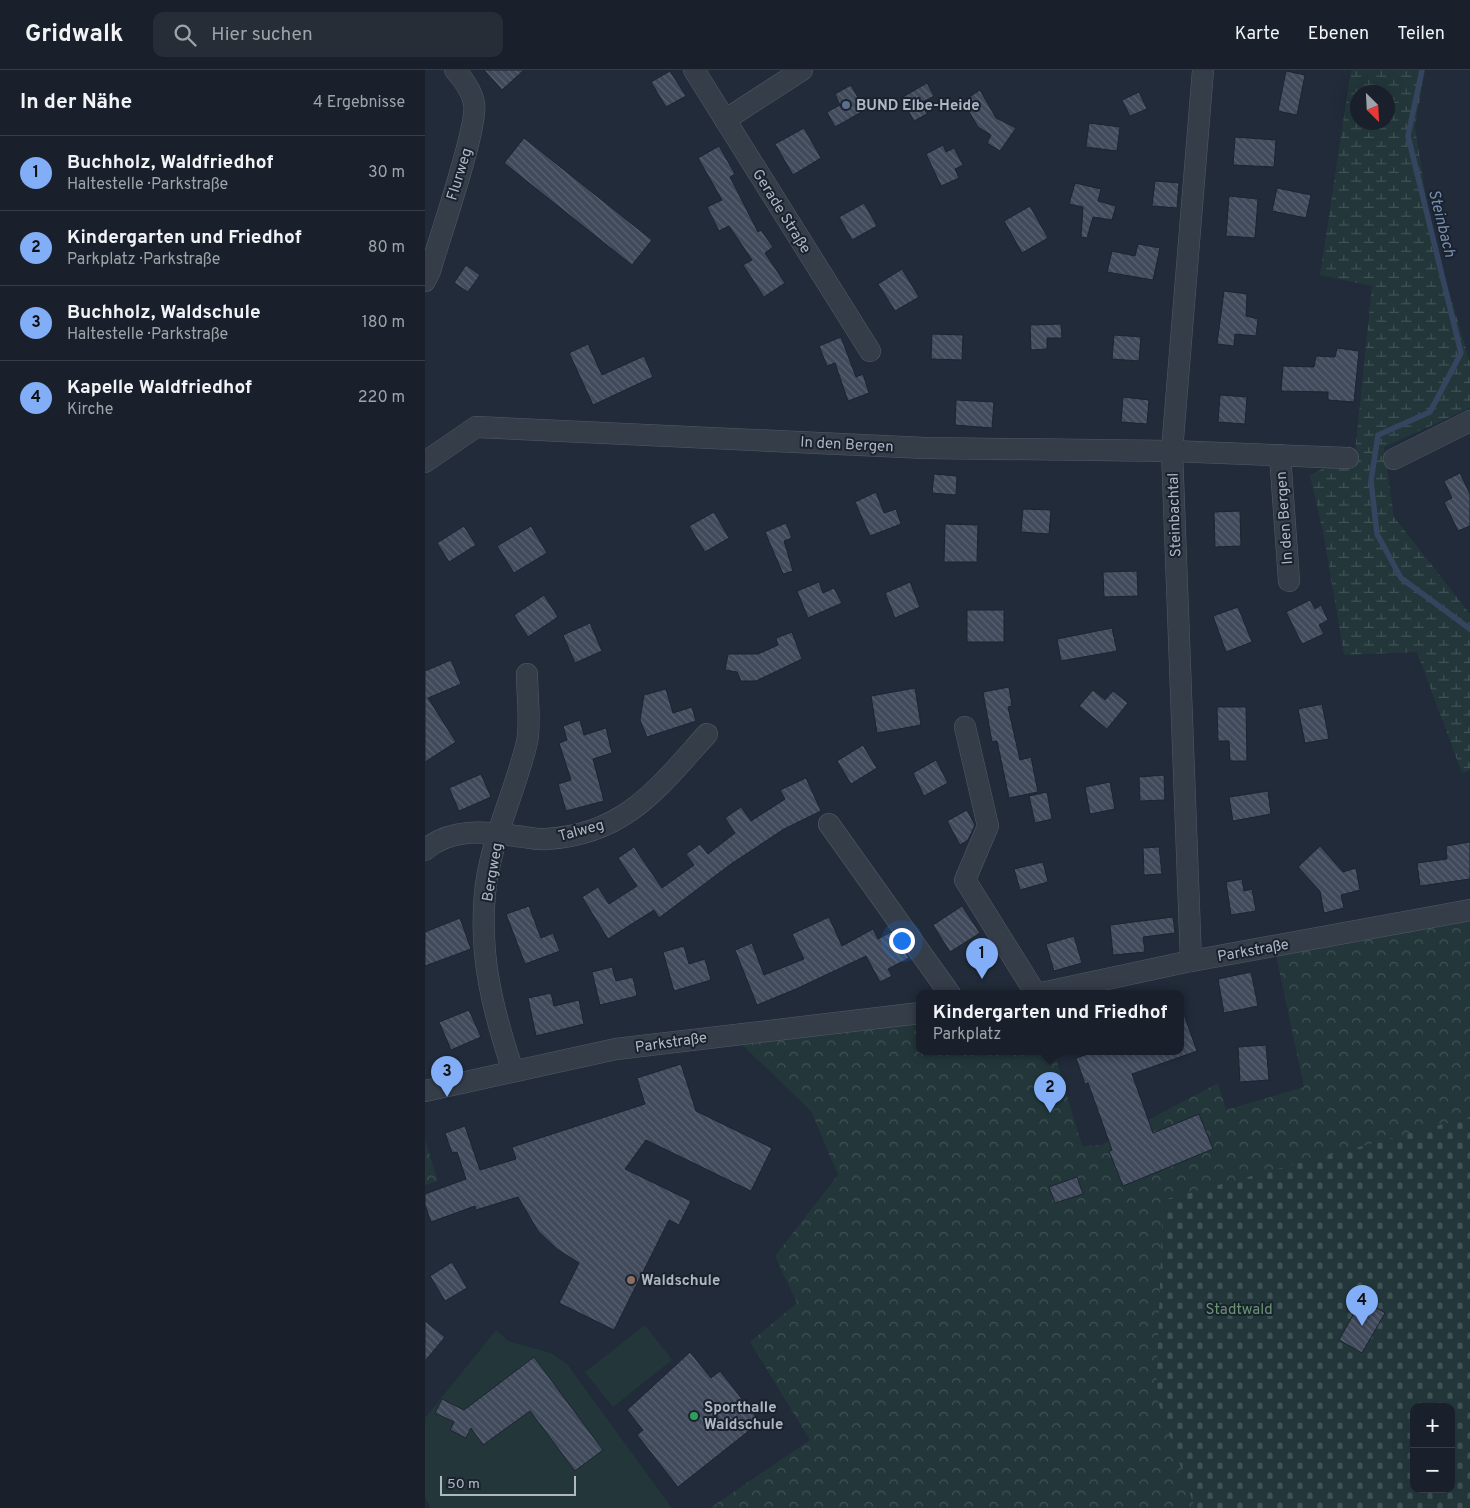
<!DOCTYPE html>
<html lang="de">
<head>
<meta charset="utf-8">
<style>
  :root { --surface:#19202b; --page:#262d37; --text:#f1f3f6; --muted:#9fa3a9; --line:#373e47; --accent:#82adf7 }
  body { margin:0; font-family:Overpass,sans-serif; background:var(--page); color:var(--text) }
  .controls { position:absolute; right:15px; bottom:15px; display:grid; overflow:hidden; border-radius:10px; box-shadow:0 5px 20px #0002 }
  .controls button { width:45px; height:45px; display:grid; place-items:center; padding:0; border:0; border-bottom:1px solid var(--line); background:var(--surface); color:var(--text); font:25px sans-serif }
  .compass { position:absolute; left:925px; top:15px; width:45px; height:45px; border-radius:50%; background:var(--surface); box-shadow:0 5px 20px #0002; rotate:156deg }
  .scale { position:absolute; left:15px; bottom:12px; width:136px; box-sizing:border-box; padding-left:5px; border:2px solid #afb7c5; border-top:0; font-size:14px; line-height:18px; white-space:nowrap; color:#afb7c5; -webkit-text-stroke:4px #1a222e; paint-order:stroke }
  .you { position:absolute; left:476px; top:870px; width:18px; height:18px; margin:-12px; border:4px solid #fff; border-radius:50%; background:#1a73e8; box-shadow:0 0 0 8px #1a73e833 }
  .badge { display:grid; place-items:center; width:32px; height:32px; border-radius:50%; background:var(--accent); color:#111; font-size:16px; font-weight:700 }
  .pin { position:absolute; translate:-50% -41px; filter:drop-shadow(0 1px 2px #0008) }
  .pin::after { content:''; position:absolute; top:26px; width:18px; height:15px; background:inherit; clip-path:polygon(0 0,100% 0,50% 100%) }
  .popup { position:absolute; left:491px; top:920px; width:268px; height:65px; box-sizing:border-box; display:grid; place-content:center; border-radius:10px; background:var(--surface); filter:drop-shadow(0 1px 4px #0005); font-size:16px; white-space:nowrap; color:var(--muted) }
  .popup b { font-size:19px; color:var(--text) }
  .popup::after { content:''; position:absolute; left:50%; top:100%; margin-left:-10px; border:10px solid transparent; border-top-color:var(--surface) }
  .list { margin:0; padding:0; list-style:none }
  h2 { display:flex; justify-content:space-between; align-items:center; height:65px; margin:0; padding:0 20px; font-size:21px }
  h2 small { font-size:16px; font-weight:400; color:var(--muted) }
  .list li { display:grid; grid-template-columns:32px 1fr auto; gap:15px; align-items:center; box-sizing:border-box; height:75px; padding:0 20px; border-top:1px solid var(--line) }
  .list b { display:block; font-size:19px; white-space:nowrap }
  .list p { margin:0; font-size:16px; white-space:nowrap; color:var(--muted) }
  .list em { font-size:16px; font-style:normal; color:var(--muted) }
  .icon { flex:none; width:28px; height:28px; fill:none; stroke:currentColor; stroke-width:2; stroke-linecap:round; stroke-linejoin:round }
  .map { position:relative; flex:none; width:1045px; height:1438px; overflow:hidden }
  header { display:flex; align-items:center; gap:30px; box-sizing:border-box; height:70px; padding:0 25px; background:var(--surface); border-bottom:1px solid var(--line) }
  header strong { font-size:24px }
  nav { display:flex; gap:28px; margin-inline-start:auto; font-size:18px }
  .search { width:350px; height:45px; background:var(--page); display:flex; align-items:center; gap:12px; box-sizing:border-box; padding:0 18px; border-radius:10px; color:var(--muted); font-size:19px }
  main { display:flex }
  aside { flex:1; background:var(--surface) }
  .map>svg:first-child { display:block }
</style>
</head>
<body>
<header>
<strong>Gridwalk</strong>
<div class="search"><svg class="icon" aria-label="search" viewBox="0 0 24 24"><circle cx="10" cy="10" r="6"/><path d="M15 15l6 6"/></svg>Hier suchen</div>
<nav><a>Karte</a><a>Ebenen</a><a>Teilen</a></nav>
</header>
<main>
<aside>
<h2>In der Nähe<small>4 Ergebnisse</small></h2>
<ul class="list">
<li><span class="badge">1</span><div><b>Buchholz, Waldfriedhof</b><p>Haltestelle · Parkstraße</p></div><em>30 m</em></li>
<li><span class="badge">2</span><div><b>Kindergarten und Friedhof</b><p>Parkplatz · Parkstraße</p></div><em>80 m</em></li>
<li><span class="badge">3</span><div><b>Buchholz, Waldschule</b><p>Haltestelle · Parkstraße</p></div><em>180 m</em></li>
<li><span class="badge">4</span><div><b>Kapelle Waldfriedhof</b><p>Kirche</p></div><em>220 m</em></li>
</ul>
</aside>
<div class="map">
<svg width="1045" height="1438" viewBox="0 0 1045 1438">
  <defs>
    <pattern id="forest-crowns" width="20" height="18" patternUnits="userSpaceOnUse" patternTransform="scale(1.25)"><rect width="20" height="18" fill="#23373a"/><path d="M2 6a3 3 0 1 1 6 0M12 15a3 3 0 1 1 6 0" fill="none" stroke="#405255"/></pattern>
    <pattern id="wetland-marsh" width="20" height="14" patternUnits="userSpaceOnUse" patternTransform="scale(1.25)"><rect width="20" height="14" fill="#23373a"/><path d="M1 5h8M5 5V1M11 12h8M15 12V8" fill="none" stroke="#405255"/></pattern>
    <pattern id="cemetery-stones" width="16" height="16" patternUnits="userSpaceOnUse" patternTransform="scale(1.25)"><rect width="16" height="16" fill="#23373a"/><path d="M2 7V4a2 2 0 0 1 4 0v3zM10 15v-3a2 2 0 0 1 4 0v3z" fill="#405255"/></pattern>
    <pattern id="building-back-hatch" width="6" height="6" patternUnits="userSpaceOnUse" patternTransform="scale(1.25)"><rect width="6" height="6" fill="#404a5b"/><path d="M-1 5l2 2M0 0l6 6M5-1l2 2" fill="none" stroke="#596271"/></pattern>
  </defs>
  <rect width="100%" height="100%" fill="#212b39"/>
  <!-- forest -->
  <g fill="url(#forest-crowns)" fill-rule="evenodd">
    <path d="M1045,840v598h-760l100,-68 -60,-98 47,-39 -22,-47 63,-81 -27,-64 -80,-77 189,-21v39h134l28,94 19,-1 117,-62 8,27 78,-23 -30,-141zM989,1337h37v82h-37z"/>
    <path d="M0,1070l13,41 -13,4z"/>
  </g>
  <!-- wetland -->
  <path fill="url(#wetland-marsh)" fill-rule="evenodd" d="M926,0h74l-10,57 16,103 39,133v45l-86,39 10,70 76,97v156l-8,3 -45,-121 -73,3 -20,-118 -14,-62 45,-23 17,-166 -52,-11zM932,22h30v30h-30z"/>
  <!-- cemetery -->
  <path fill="url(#cemetery-stones)" fill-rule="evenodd" d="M1045,1047v391h-275l-39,-112 7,-196zM989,1337h37v82h-37z"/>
  <!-- green -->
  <g fill="#23373a">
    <path d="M220,1255l27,35 -59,47 -28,-35z"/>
    <path d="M71,1260l12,11 43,12 16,11 105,144h-241l-6,-11v-79z"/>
  </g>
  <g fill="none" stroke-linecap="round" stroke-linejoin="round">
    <!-- stream -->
    <path stroke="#354560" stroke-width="5.5" d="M997,0l-14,66 53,217 -31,59 -52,23 -7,46 6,53 24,44 69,51"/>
  </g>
  <!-- building -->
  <g fill="url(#building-back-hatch)" stroke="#1c2430">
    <path d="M59,0h40l-22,20z"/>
    <path d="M245,1l16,25 -20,11 -15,-25z"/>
    <path d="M861,1l19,4 -8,40 -19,-4z"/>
    <path d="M502,13l7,13 -13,7 6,11 -13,7 -13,-23z"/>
    <path d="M426,15l14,25 -30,17 -8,-15 13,-7 -5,-11z"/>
    <path d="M555,20l16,28 20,10 -16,23 -13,-8 4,-8 -13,-8 -15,-26z"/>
    <path d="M714,22l8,17 -17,7 -8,-16z"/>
    <path d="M664,53l31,4 -3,24 -31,-4z"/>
    <path d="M379,58l17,30 -28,17 -18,-31z"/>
    <path d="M810,67l41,3 -2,27 -41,-2z"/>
    <path d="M99,68l128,102 -20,25 -128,-102z"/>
    <path d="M518,75l3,7 8,-4 9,17 -8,4 4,9 -18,8 -15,-32z"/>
    <path d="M294,76l16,28 -5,3 28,55 3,-2 12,17 -8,6 20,30 -21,14 -21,-32 9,-5 -23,-34 -10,5 -12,-24 15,-7 -24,-42z"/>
    <path d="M730,111l24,2 -2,25 -25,-2z"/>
    <path d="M650,113l26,6 -3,12 18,5 -4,14 -19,-3 -6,21 -6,-1 2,-30 -14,-3z"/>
    <path d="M852,118l34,7 -5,23 -34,-7z"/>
    <path d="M804,126l29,3 -3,39 -29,-2z"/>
    <path d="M439,133l13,23 -25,14 -13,-23z"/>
    <path d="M605,136l18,32 -26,15 -18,-32z"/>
    <path d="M713,174l22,4 -7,32 -46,-8 5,-21 23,5z"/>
    <path d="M41,195l14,10 -12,17 -14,-9z"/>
    <path d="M477,199l17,28 -24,14 -17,-27z"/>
    <path d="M799,221l23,3 -1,22 12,3 -2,17 -21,-2 -1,12 -17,-2z"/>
    <path d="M636,254l1,14h-15v11l-16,1 -1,-25z"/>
    <path d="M507,264l31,1 -1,25 -31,-1z"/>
    <path d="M689,265l27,2 -2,24 -27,-2z"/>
    <path d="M416,267l15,40 7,-3 6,19 -21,8 -13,-38 -8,3 -8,-20z"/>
    <path d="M163,274l14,31 42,-19 9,21 -60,28 -24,-52z"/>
    <path d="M912,278l22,3 -5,51 -26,-2v-8l-47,-1 2,-25 31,1 2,-11 19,1z"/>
    <path d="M795,325l27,2 -2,27 -27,-2z"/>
    <path d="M698,327l26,3 -2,24 -26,-2z"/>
    <path d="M531,330l38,2 -2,26 -37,-3z"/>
    <path d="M1035,403l10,21v32l-12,5 -14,-29 8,-4 -8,-17z"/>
    <path d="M509,404l23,2 -1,19 -24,-2z"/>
    <path d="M451,422l8,21 12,-4 5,15 -31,12 -15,-34z"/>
    <path d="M598,439l28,1 -2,24 -28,-2z"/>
    <path d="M815,441l1,35 -26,1 -1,-35z"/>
    <path d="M289,442l15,26 -24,14 -16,-26z"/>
    <path d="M361,453l6,15 -8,3 9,30 -10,3 -18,-42z"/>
    <path d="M520,454l33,1 -1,37h-33z"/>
    <path d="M39,456l12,19 -27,17 -12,-19z"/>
    <path d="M106,456l16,27 -33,20 -17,-27z"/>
    <path d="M712,501l1,25 -34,1 -1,-25z"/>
    <path d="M394,512l4,11 11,-5 8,15 -34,15 -11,-27z"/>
    <path d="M485,512l10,25 -25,11 -10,-25z"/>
    <path d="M119,525l14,22 -30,20 -14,-22z"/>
    <path d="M885,530l5,9 6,-4 7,15 -9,5 5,9 -22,10 -16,-32z"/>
    <path d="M813,537l14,35 -26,10 -13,-36z"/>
    <rect x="542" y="540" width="37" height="32"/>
    <path d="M165,553l12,28 -27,12 -12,-28z"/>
    <path d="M687,558l5,23 -56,10 -4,-22z"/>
    <path d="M367,562l10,27 -46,22h-15l-4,-9 -12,-2 3,-16h30l20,-9 -2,-7z"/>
    <path d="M26,590l10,24 -33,14 28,44 -31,20v-91z"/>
    <path d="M584,617l3,19 -4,1 12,53 11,-3 7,35 -29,6 -12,-57 -5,1 -9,-50z"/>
    <path d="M490,618l6,37 -44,8 -6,-37z"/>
    <path d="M241,619l7,24 19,-6 4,14 -49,16 -7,-17 4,-25z"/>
    <path d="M668,620l12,10 8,-9 15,12 -21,26 -28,-23z"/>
    <path d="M897,634l7,35 -24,4 -7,-34z"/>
    <path d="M792,637h29l1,54h-17l-1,-20h-11z"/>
    <path d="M155,650l4,15 22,-7 6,25 -19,6 11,42 -38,10 -8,-27 13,-4 -12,-37 8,-3 -4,-14z"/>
    <path d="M438,675l14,23 -26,16 -14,-23z"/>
    <path d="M511,690l12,23 -24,13 -11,-23z"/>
    <path d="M56,704l10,23 -32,14 -10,-23z"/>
    <path d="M739,705l1,25 -25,1 -1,-24z"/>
    <path d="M381,708l15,33 -37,18 -53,35 -72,54 -5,-8 -46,29 -26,-42 16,-10 11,17 28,-18 -19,-28 16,-11 28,41 32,-23 -8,-11 14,-10 8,10 27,-21 -10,-15 16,-11 10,14 34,-22 -5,-9z"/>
    <path d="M685,712l5,27 -25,5 -5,-27z"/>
    <path d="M843,721l3,23 -38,7 -4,-24z"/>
    <path d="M622,722l5,27 -17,4 -6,-27z"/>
    <path d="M542,740l8,15 -7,15 -8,5 -13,-24z"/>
    <path d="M1045,772v37l-50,7 -3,-23 30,-4 -1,-13z"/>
    <path d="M895,776l23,26 13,-4 4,22 -19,5 3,13 -20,5 -4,-22 -22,-24z"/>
    <path d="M734,777l3,27 -18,1 -1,-27z"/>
    <path d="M618,792l5,20 -28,8 -6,-21z"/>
    <path d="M817,809l2,12 8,-2 4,22 -25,4 -5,-33z"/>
    <path d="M104,836l12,32 12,-5 7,18 -35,13 -19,-50z"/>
    <path d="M537,836l18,27 -30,19 -17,-27z"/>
    <path d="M404,847l13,29 31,-17 5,10 13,-7 18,26 -21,11 4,7 -12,6 -14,-26 -70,33 -39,16 -22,-55 17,-7 12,32 40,-16 -12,-25z"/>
    <path d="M748,847l2,16 -32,4 2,15 -32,3 -3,-30z"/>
    <path d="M35,848l11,31 -46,17v-34z"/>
    <path d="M649,866l8,27 -28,8 -8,-27z"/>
    <path d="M259,876l5,18 16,-5 6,21 -37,11 -11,-39z"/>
    <path d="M187,897l4,14 17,-4 4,19 -37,9 -8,-33z"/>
    <path d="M826,902l7,34 -34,7 -6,-34z"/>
    <path d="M126,923l3,13 25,-6 5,24 -48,12 -8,-38z"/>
    <path d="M755,939h2l15,42 -65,23 21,59 46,-19 14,35 -90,37 -14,-35 3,-1 -24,-67 -3,1 -9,-26 18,-6h86z"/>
    <path d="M44,940l12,27 -30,13 -12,-28z"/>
    <path d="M841,975l3,35 -29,2 -2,-35z"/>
    <path d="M256,994l15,47 76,37 -21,43 -105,-51 -21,29 66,32 -12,24 -10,-5 -55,110 -55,-27 20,-40 -22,-14 -19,-18 -20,-34 -42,13 -1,-4 -44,16 -6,-17v-11l41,-15 -9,-27 -5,1 -7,-20 20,-7 15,44 36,-11 -4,-12 133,-43 -8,-26z"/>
    <path d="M652,1107l6,17 -28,9 -6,-16z"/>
    <path d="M27,1192l15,26 -22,13 -15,-25z"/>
    <path d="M937,1229l23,14 -23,40 -23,-13z"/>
    <path d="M0,1251l20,16 -20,24z"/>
    <path d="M265,1282l21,26 9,-7 40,51 -82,65 -41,-52 6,-5 -16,-20z"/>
    <path d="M109,1287l69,93 -28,21 -45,-60 -47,34 -12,-17 -5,10 -16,-8 4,-8 -19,-9 7,-14 22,11z"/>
  </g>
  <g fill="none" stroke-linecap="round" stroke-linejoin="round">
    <!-- minor casing -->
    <g stroke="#525a67" stroke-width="22">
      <g id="minor">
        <path d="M269,0l176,281"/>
        <path d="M300,50l77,-50"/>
        <path d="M0,211l5,-10c8,-29 49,-146 44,-168 -2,-11 -11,-24 -19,-33"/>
        <path d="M855,385l9,126"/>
        <path d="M969,389l76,-38"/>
        <path d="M0,392l51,-35 449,21 247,3 176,7"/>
        <path d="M540,657l23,99 -23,54 71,114"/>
        <path d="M404,754l121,170"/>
        <path d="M0,780c25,-22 60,-19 91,-14 10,1 21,4 30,3 79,-4 113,-52 161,-105"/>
        <path d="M766,891l-19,-510 31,-381"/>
        <path d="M612,924l149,-32 284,-52"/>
        <path d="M88,1001c-20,-60 -34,-114 -28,-178 5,-52 30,-100 42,-151 4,-18 0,-48 0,-68"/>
        <path d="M0,1021l191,-42 304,-36"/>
      </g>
    </g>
    <!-- minor -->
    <use href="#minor" stroke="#353d49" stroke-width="21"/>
  </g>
  <!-- markers -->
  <circle fill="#5c6f8a" stroke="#1a222e" stroke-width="2" cx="421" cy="35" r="5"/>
  <circle fill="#8d6e63" stroke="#1a222e" stroke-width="2" cx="206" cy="1210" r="5"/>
  <circle fill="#2e9e5b" stroke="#1a222e" stroke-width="2" cx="269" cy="1346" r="5"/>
  <g text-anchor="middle" stroke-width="4" stroke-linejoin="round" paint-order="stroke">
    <!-- poi labels -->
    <g font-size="15" font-weight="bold" fill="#afb7c5" stroke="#1a222e" text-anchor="start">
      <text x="431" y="40">BUND Elbe-Heide</text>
      <text x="216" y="1215">Waldschule</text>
      <text x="279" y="1342">Sporthalle<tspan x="279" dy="17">Waldschule</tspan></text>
    </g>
    <!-- street labels -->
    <g font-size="15" fill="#afb7c5" stroke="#1a222e">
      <text transform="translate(34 104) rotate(-73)" y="5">Flurweg</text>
      <text transform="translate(357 141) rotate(58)" y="5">Gerade Straße</text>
      <text transform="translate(422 374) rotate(3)" y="5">In den Bergen</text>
      <text transform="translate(749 445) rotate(-92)" y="5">Steinbachtal</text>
      <text transform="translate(859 448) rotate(-94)" y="5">In den Bergen</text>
      <text transform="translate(156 760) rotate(-15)" y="5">Talweg</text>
      <text transform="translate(67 802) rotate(-80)" y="5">Bergweg</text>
      <text transform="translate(828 880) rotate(-10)" y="5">Parkstraße</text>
      <text transform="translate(246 972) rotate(-8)" y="5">Parkstraße</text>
    </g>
    <!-- park labels -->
    <g font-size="15" fill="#679673" stroke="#1a222e">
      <text x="814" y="1244">Stadtwald</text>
    </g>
    <!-- water labels -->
    <g font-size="16" font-style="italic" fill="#778dae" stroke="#1a222e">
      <text transform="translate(1018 153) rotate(76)" y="6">Steinbach</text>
    </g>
  </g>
</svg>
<div class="controls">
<button>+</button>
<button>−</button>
</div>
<svg class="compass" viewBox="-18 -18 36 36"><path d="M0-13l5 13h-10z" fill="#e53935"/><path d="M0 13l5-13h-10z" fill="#9fa3a9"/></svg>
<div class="scale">50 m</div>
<div class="you"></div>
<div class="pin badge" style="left:557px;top:909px">1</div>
<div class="pin badge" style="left:625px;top:1043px">2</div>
<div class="popup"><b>Kindergarten und Friedhof</b>Parkplatz</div>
<div class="pin badge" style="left:22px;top:1027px">3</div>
<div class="pin badge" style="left:937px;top:1256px">4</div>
</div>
</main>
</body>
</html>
